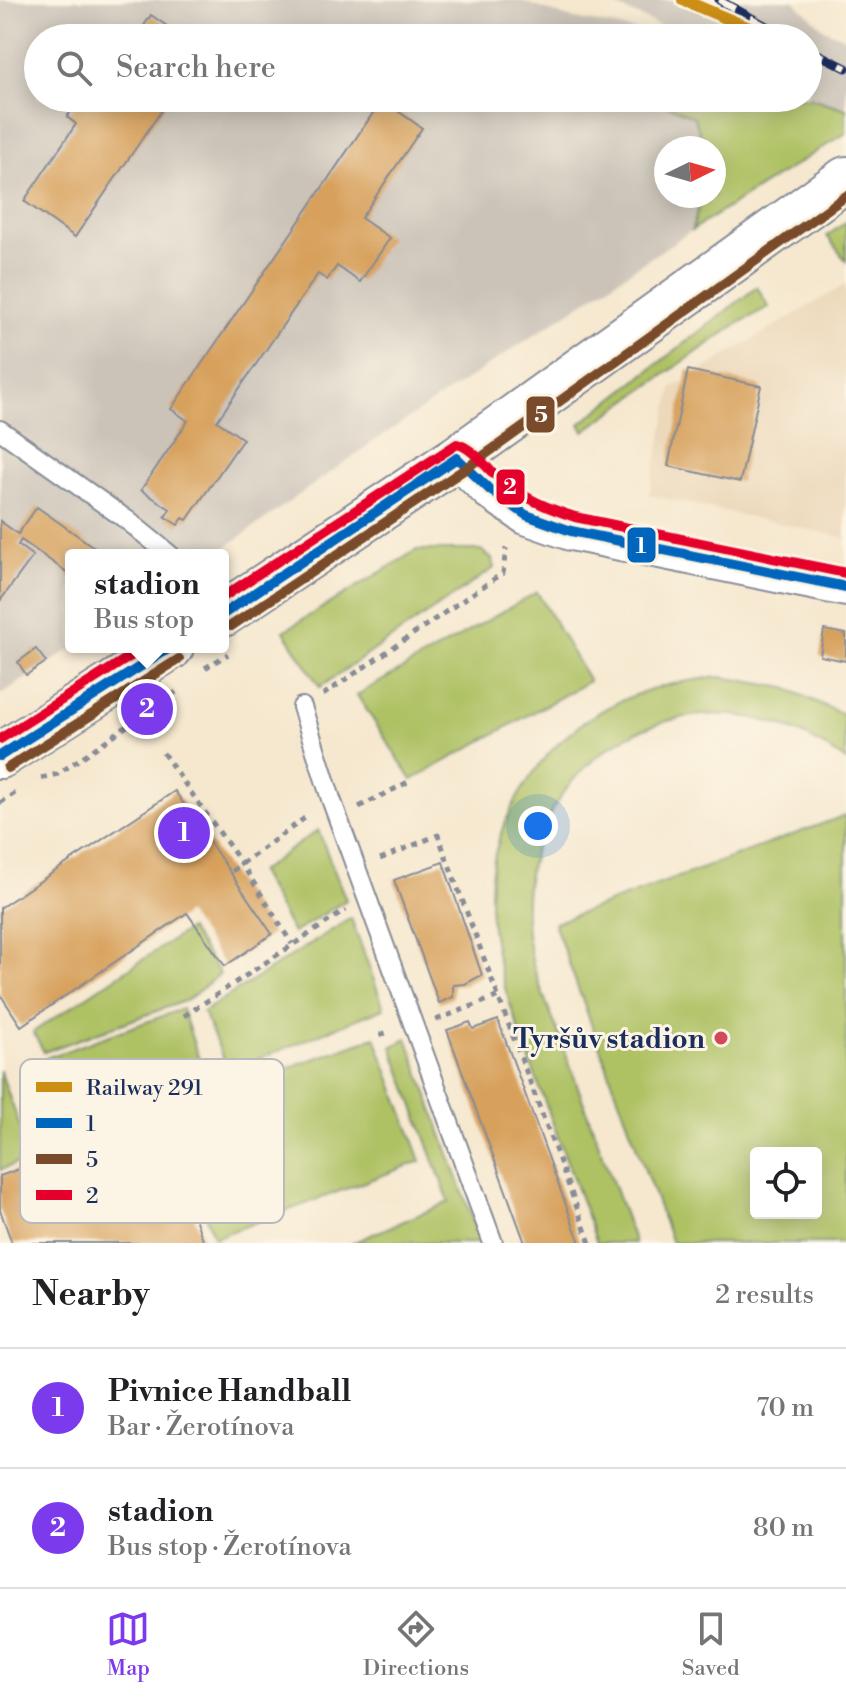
<!DOCTYPE html>
<html lang="en">
<head>
<meta charset="utf-8">
<style>
  :root { --surface:#fff; --page:#f2f2f2; --text:#202124; --muted:#757577; --line:#e0e0e0; --accent:#7c3aed }
  body { margin:0; font-family:"Libre Bodoni",serif; background:var(--page); color:var(--text) }
  .controls { position:absolute; right:24px; bottom:24px; display:grid; overflow:hidden; border-radius:8px; box-shadow:0 4px 20px #0003 }
  .controls button { width:72px; height:72px; display:grid; place-items:center; padding:0; border:0; border-bottom:2px solid var(--line); background:var(--surface); color:var(--text); font:40px sans-serif }
  .compass { position:absolute; left:654px; top:136px; width:72px; height:72px; border-radius:50%; background:var(--surface); box-shadow:0 4px 20px #0003; rotate:85deg }
  .you { position:absolute; left:538px; top:826px; width:28px; height:28px; margin:-20px; border:6px solid #fff; border-radius:50%; background:#1a73e8; box-shadow:0 0 0 12px #1a73e833 }
  .badge { display:grid; place-items:center; width:52px; height:52px; border-radius:50%; background:var(--accent); color:#fff; font-size:26px; font-weight:700 }
  .pin { position:absolute; translate:-50% -50%; border:4px solid #fff; box-shadow:0 2px 8px #0006 }
  .popup { position:absolute; left:65px; top:549px; width:164px; height:104px; box-sizing:border-box; display:grid; place-content:center; border-radius:8px; background:var(--surface); filter:drop-shadow(0 2px 6px #0005); font-size:26px; white-space:nowrap; color:var(--muted) }
  .popup b { font-size:30px; color:var(--text) }
  .popup::after { content:''; position:absolute; left:50%; top:100%; margin-left:-16px; border:16px solid transparent; border-top-color:var(--surface) }
  .list { margin:0; padding:0; list-style:none }
  h2 { display:flex; justify-content:space-between; align-items:center; height:104px; margin:0; padding:0 32px; font-size:34px }
  h2 small { font-size:26px; font-weight:400; color:var(--muted) }
  .list li { display:grid; grid-template-columns:52px 1fr auto; gap:24px; align-items:center; box-sizing:border-box; height:120px; padding:0 32px; border-top:2px solid var(--line) }
  .list b { display:block; font-size:30px; white-space:nowrap }
  .list p { margin:0; font-size:26px; white-space:nowrap; color:var(--muted) }
  .list em { font-size:26px; font-style:normal; color:var(--muted) }
  .icon { flex:none; width:44px; height:44px; fill:none; stroke:currentColor; stroke-width:2; stroke-linecap:round; stroke-linejoin:round }
  .map { position:relative; flex:none; width:846px; height:1243px; overflow:hidden }
  .search { position:absolute; background:var(--surface); box-shadow:0 4px 20px #0003; left:24px; right:24px; top:24px; height:88px; display:flex; align-items:center; gap:20px; box-sizing:border-box; padding:0 28px; border-radius:44px; color:var(--muted); font-size:30px }
  .sheet { height:344px; background:var(--surface) }
  nav { display:flex; justify-content:space-around; align-items:center; box-sizing:border-box; height:112px; border-top:2px solid var(--line); background:var(--surface); font-size:22px; color:var(--muted) }
  nav a { display:grid; justify-items:center; gap:4px }
  nav .on { color:var(--accent) }
  .map>svg:first-child { display:block }
</style>
</head>
<body>
<div class="map">
<svg width="846" height="1243" viewBox="0 0 846 1243">
  <rect width="100%" height="100%" fill="#fcf5e5"/>
  <filter id="ink" filterUnits="userSpaceOnUse"><feTurbulence type="fractalNoise" baseFrequency=".0125" numOctaves="2"/><feDisplacementMap in="SourceGraphic" scale="16" xChannelSelector="R" yChannelSelector="G"/><feConvolveMatrix kernelMatrix="1 2 1 2 8 2 1 2 1" color-interpolation-filters="sRGB"/></filter>
  <filter id="wash" filterUnits="userSpaceOnUse"><feTurbulence type="fractalNoise" baseFrequency=".006" numOctaves="4" result="noise"/><feDisplacementMap in="SourceGraphic" scale="32" xChannelSelector="R" yChannelSelector="G"/><feGaussianBlur stdDeviation="1.8" result="paint"/><feColorMatrix in="noise" values="0 0 0 0 0 0 0 0 0 0 0 0 0 0 0 0 0 1.4 0 .05"/><feComposite in="paint" operator="in"/></filter>
  <g filter="url(#wash)">
    <rect width="100%" height="100%" fill="#f6e8cf"/>
    <!-- built -->
    <path fill="#ecd8ba" d="M846,284v254l-197,-43 23,-107z"/>
    <!-- industrial -->
    <g fill="#cbc3b8">
      <path d="M0,0h519l50,18 77,14 -1,6h-607v60h613l43,19 11,31h-39v48h36l-10,34 -322,214 -155,111h-144v92h3l-74,48z"/>
      <path d="M602,0h191l31,29 22,10v86l-38,-27v-60h-133l1,-5z"/>
    </g>
    <!-- green -->
    <g fill="#aec164" stroke="#647861" stroke-width="2" fill-rule="evenodd">
      <path d="M808,97l38,12v24l-154,97 10,-34h12v-48h-9l-11,-31 -43,-19z"/>
      <path d="M846,222v39l-19,-25z"/>
      <path d="M757,287l12,20 -32,17 -153,107 -4,-7z"/>
      <path d="M417,550h64l11,9 2,9 -174,119 -36,-56z"/>
      <path d="M537,592l52,89 -177,99 -55,-85z"/>
      <path d="M722,677l64,11 58,27 2,46c-57,-43 -125,-60 -194,-35 -86,30 -135,118 -125,207 4,38 22,75 35,110 24,67 48,133 73,200h-38c-21,-57 -42,-114 -63,-171 -41,-113 -77,-203 7,-309 45,-57 111,-81 181,-86z"/>
      <path d="M846,815v428h-174l-118,-320zM756,1153h60v60h-60z"/>
      <path d="M318,830l28,70 -53,33 -34,-61z"/>
      <path d="M351,918l33,90 -155,63 -26,-59z"/>
      <path d="M189,929l31,45 -33,26 -143,52 -11,-20z"/>
      <path d="M182,1009l24,71 -133,51 -27,-73z"/>
      <path d="M375,1037l46,124 -207,77 -46,-127z"/>
      <path d="M407,1038l74,205h-129l97,-41 -57,-155z"/>
      <path d="M0,1070l31,88 -31,12z"/>
    </g>
    <g id="blocks">
      <!-- building -->
      <g fill="#d7a05b">
        <path d="M151,15l33,23h-48z"/>
        <path d="M80,98h90l-95,139 -51,-36 52,-77 -9,-7z"/>
        <path d="M382,100l40,28 -61,90 29,20 -30,44 -23,-16 -10,14 -9,-6 -101,147 26,18 -56,81 -4,-2 -5,7 -13,-8 5,-8 -29,-19 47,-69 -17,-12z"/>
        <path d="M688,370l73,16 -21,96 -72,-16z"/>
        <path d="M37,507l68,48h-34v20l-50,-35 -3,5 15,11 -33,45v-80l18,13z"/>
        <path d="M824,630l22,4v27l-26,-5z"/>
        <path d="M36,649l10,13 -20,13 -8,-13z"/>
        <path d="M175,791l97,143 -47,32 -38,-53 -166,113 -21,-32v-86z"/>
        <path d="M443,862l39,113 -17,9 -12,1v12l-14,6 -45,-123z"/>
        <path d="M498,1020l62,169 20,54h-55l-78,-213 23,-8 3,7z"/>
        <path d="M159,1119l45,124h-192l-12,-33v-34z"/>
      </g>
    </g>
  </g>
  <g filter="url(#ink)">
    <use href="#blocks" fill-opacity="0" stroke="#888c96" stroke-width="2"/>
    <g fill="none" stroke-linecap="round" stroke-linejoin="round">
      <!-- service casing -->
      <g stroke="#888c96" stroke-width="22">
        <g id="service">
          <path d="M0,430l127,90 43,35"/>
          <path d="M302,707l29,92 162,444"/>
        </g>
      </g>
      <!-- minor casing -->
      <g stroke="#888c96" stroke-width="42">
        <path id="minor" d="M457,458l33,32 36,25 45,16 275,56"/>
      </g>
      <!-- tertiary casing -->
      <g stroke="#888c96" stroke-width="48">
        <g id="tertiary">
          <path d="M223,614l234,-156 389,-279"/>
          <path d="M0,756l171,-109"/>
        </g>
      </g>
      <!-- path -->
      <g stroke="#888c96" stroke-width="5" stroke-dasharray="6 6" stroke-linecap="butt">
        <path d="M205,668l23,-14"/>
        <path d="M323,695l180,-122 3,-25"/>
        <path d="M163,753l79,111 50,80"/>
        <path d="M41,778l17,-4 118,-82"/>
        <path d="M0,803l15,-10"/>
        <path d="M359,807l53,-27"/>
        <path d="M380,859l58,-24 152,408"/>
        <path d="M232,871l77,-56"/>
        <path d="M184,1016l162,-106"/>
        <path d="M436,1020l63,-24"/>
        <path d="M380,1035l11,-4"/>
      </g>
      <!-- service -->
      <use href="#service" stroke="#fff" stroke-width="18"/>
      <!-- minor -->
      <use href="#minor" stroke="#fff" stroke-width="38"/>
      <!-- tertiary -->
      <use href="#tertiary" stroke="#fff" stroke-width="44"/>
      <!-- rail casing -->
      <g stroke="#1b2f5e" stroke-width="9">
        <g id="rail">
          <path d="M719,0l69,38"/>
          <path d="M808,49l38,19"/>
        </g>
      </g>
      <!-- rail -->
      <use href="#rail" stroke="#fcf5e5" stroke-width="6" stroke-dasharray="18" stroke-linecap="butt"/>
      <!-- bus-1 casing -->
      <g stroke="#fcf5e5" stroke-width="16">
        <g id="bus-1">
          <path d="M457,458l33,32 36,25 45,16 275,56"/>
          <path d="M223,614l234,-156"/>
          <path d="M0,756l171,-109"/>
        </g>
      </g>
      <!-- bus-2 casing -->
      <g stroke="#fcf5e5" stroke-width="16">
        <g id="bus-2">
          <path d="M231,626l234,-157 381,-273"/>
          <path d="M8,768l171,-109"/>
        </g>
      </g>
      <!-- bus-3 casing -->
      <g stroke="#fcf5e5" stroke-width="16">
        <g id="bus-3">
          <path d="M223,597l234,-153c17,4 30,26 44,36 23,18 46,28 74,37l271,56"/>
          <path d="M0,739l145,-92"/>
        </g>
      </g>
      <!-- bus-1 -->
      <use href="#bus-1" stroke="#0065bd" stroke-width="10"/>
      <!-- bus-2 -->
      <use href="#bus-2" stroke="#7a4b2a" stroke-width="10"/>
      <!-- bus-3 -->
      <use href="#bus-3" stroke="#e4002b" stroke-width="10"/>
      <!-- rail-1 casing -->
      <g stroke="#fcf5e5" stroke-width="18">
        <path id="rail-1" d="M683,0l90,38"/>
      </g>
      <!-- rail-1 -->
      <use href="#rail-1" stroke="#cb8e13" stroke-width="12"/>
    </g>
  </g>
  <!-- markers -->
  <circle fill="#d1495b" stroke="#fcf5e5" stroke-width="3" cx="721" cy="1038" r="8"/>
  <g text-anchor="middle" stroke-width="6" stroke-linejoin="round" paint-order="stroke">
    <!-- poi labels -->
    <g font-size="28" font-weight="bold" fill="#1b2f5e" stroke="#fcf5e5" text-anchor="end">
      <text x="705" y="1048">Tyršův stadion</text>
    </g>
  </g>
  <!-- legend -->
  <rect x="20" y="1059" width="264" height="164" rx="12" fill="#fcf5e5" stroke="#b8babc" stroke-width="2"/>
  <rect x="36" y="1082" width="36" height="10" fill="#cb8e13"/>
  <rect x="36" y="1118" width="36" height="10" fill="#0065bd"/>
  <rect x="36" y="1154" width="36" height="10" fill="#7a4b2a"/>
  <rect x="36" y="1190" width="36" height="10" fill="#e4002b"/>
  <g font-size="22" fill="#1b2f5e">
    <text x="86" y="1095">Railway 291</text>
    <text x="86" y="1131">1</text>
    <text x="86" y="1167">5</text>
    <text x="86" y="1203">2</text>
  </g>
  <g stroke="#fcf5e5" stroke-width="3">
    <rect x="525" y="395" width="31" height="39" rx="8" fill="#7a4b2a"/>
    <rect x="495" y="468" width="31" height="38" rx="8" fill="#e4002b"/>
    <rect x="626" y="526" width="31" height="38" rx="8" fill="#0065bd"/>
  </g>
  <g font-size="22" text-anchor="middle" font-weight="bold" fill="#fff">
    <text x="541" y="422">5</text>
    <text x="510" y="494">2</text>
    <text x="641" y="553">1</text>
  </g>
</svg>
<div class="controls">
<button><svg class="icon" aria-label="locate" viewBox="0 0 24 24"><circle cx="12" cy="12" r="6"/><path d="M12 2v4M12 18v4M2 12h4M18 12h4"/></svg></button>
</div>
<svg class="compass" viewBox="-18 -18 36 36"><path d="M0-13l5 13h-10z" fill="#e53935"/><path d="M0 13l5-13h-10z" fill="#757577"/></svg>
<div class="you"></div>
<div class="pin badge" style="left:184px;top:833px">1</div>
<div class="pin badge" style="left:147px;top:709px">2</div>
<div class="popup"><b>stadion</b>Bus stop</div>
<div class="search"><svg class="icon" aria-label="search" viewBox="0 0 24 24"><circle cx="10" cy="10" r="6"/><path d="M15 15l6 6"/></svg>Search here</div>
</div>
<section class="sheet">
<h2>Nearby<small>2 results</small></h2>
<ul class="list">
<li><span class="badge">1</span><div><b>Pivnice Handball</b><p>Bar · Žerotínova</p></div><em>70 m</em></li>
<li><span class="badge">2</span><div><b>stadion</b><p>Bus stop · Žerotínova</p></div><em>80 m</em></li>
</ul>
</section>
<nav>
<a class="on"><svg class="icon" aria-label="map" viewBox="0 0 24 24"><path d="M3 6l6-2 6 2 6-2v14l-6 2-6-2-6 2zM9 4v14M15 6v14"/></svg>Map</a>
<a><svg class="icon" aria-label="directions" viewBox="0 0 24 24"><path d="M12 3l9 9-9 9-9-9zM9 14v-3h6M13 9l2 2-2 2"/></svg>Directions</a>
<a><svg class="icon" aria-label="saved" viewBox="0 0 24 24"><path d="M7 4h10v16l-5-4-5 4z"/></svg>Saved</a>
</nav>
</body>
</html>
